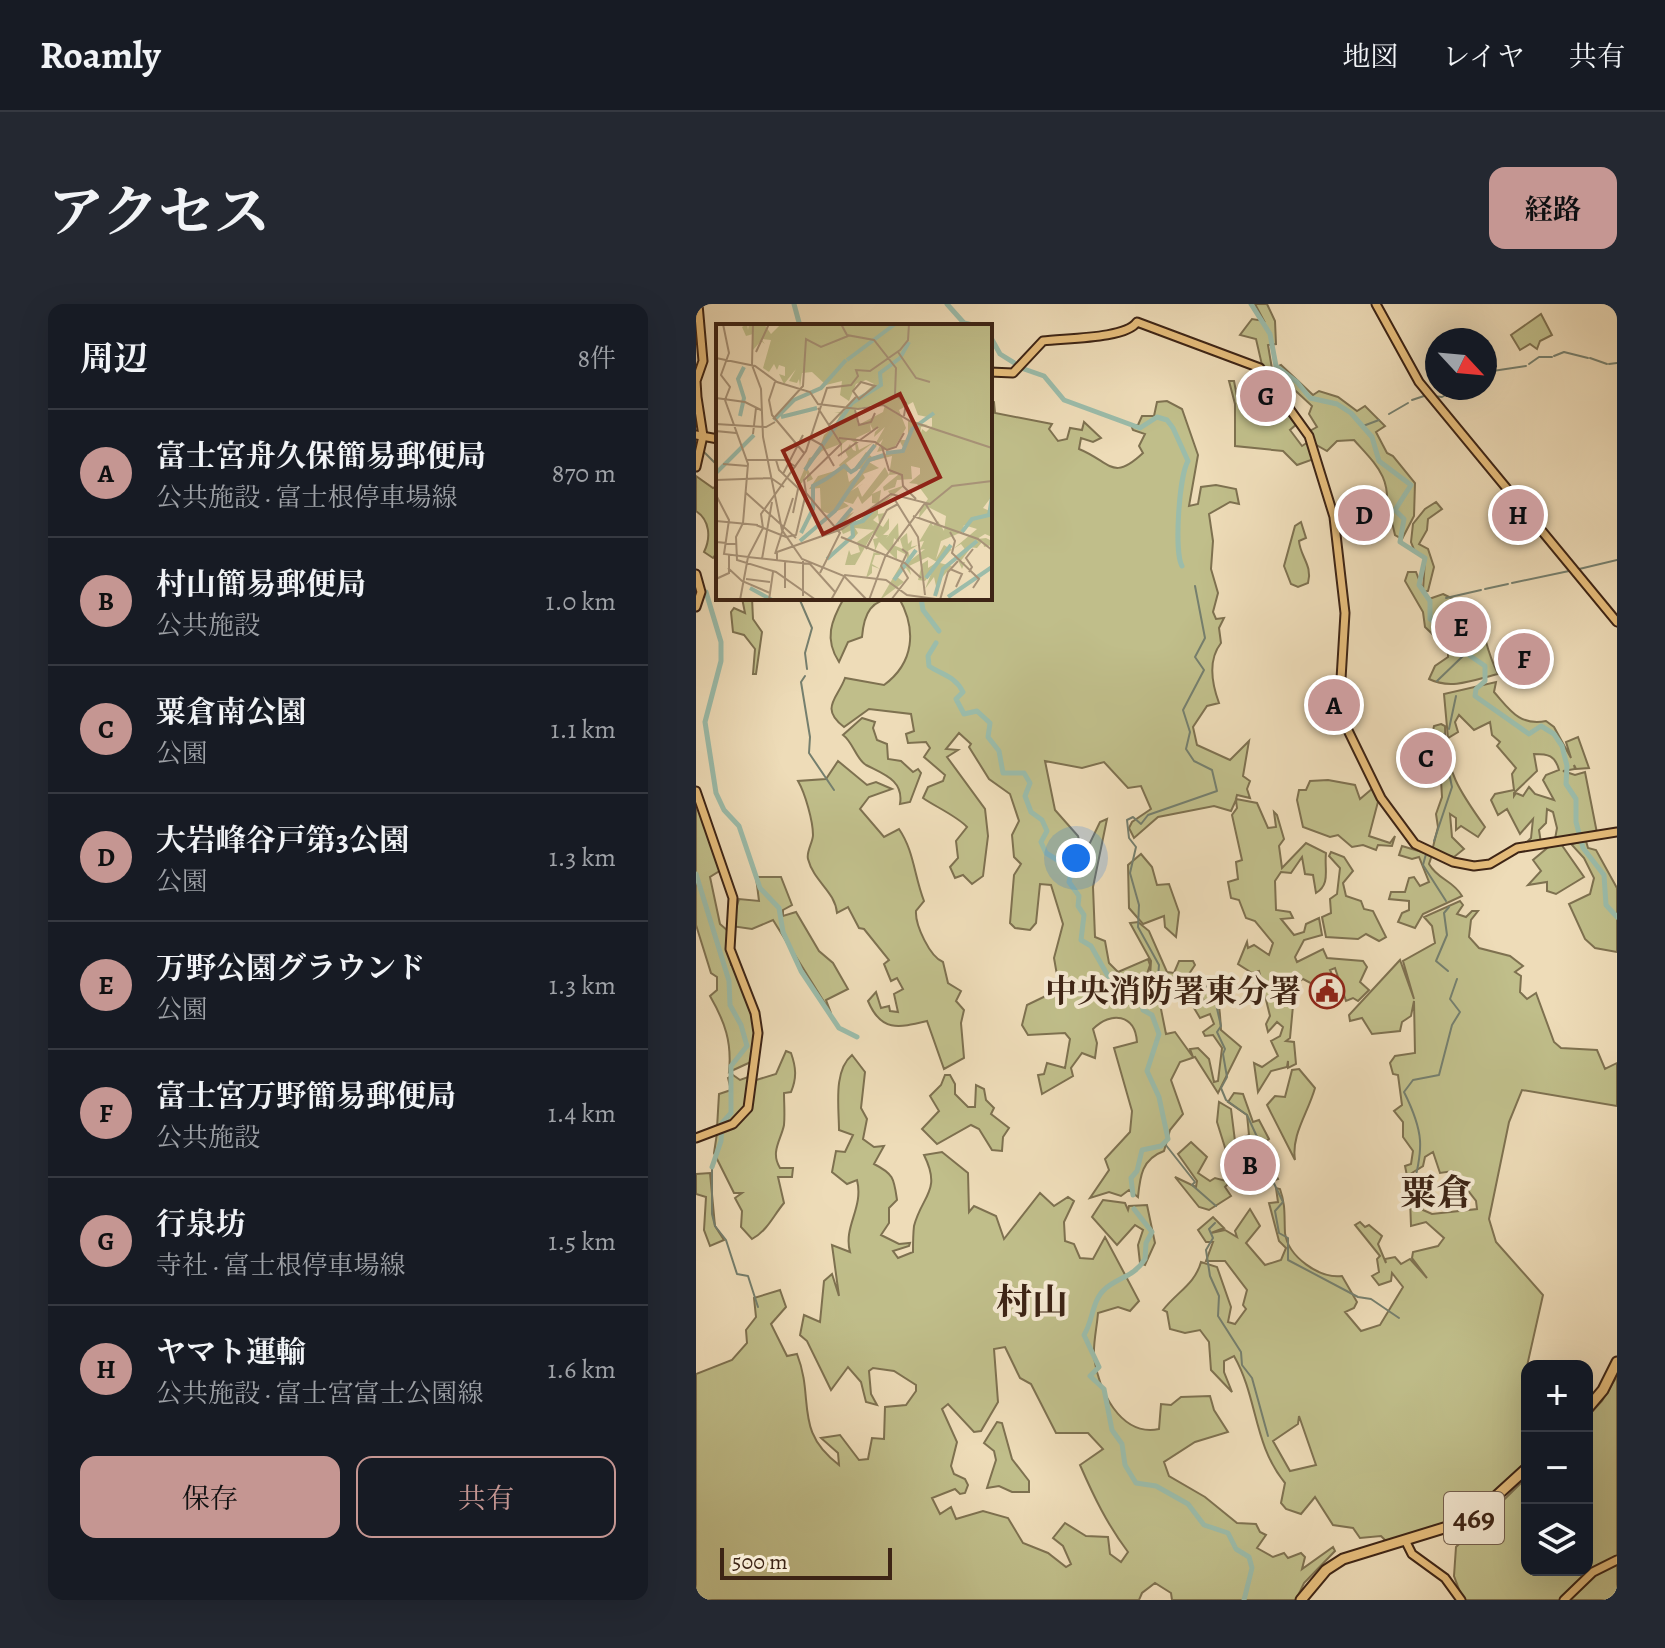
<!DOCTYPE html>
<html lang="ja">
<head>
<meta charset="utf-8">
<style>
  :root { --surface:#171b24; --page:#242831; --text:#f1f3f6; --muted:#9ea1a6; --line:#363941; --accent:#c59692 }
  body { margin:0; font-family:Alegreya,"Noto Serif JP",serif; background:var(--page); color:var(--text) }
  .controls { position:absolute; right:24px; bottom:24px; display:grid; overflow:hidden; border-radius:16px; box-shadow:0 8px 32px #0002 }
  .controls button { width:72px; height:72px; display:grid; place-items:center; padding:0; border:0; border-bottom:2px solid var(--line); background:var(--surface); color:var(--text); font:40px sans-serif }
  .compass { position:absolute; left:729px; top:24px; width:72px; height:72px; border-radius:50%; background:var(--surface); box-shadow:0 8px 32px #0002; rotate:116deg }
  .scale { position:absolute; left:24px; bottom:20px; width:172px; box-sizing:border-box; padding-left:8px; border:4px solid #3d2415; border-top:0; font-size:22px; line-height:28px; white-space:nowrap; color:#3d2415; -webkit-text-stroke:6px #f4e8d1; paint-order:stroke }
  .you { position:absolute; left:380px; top:554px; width:28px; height:28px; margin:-20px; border:6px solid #fff; border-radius:50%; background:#1a73e8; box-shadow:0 0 0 12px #1a73e833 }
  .badge { display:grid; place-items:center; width:52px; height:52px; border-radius:50%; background:var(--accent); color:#111; font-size:26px; font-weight:700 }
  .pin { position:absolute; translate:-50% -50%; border:4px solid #fff; box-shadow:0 2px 8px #0006 }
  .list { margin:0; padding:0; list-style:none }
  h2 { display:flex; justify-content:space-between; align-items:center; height:104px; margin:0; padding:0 32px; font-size:34px }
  h2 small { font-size:26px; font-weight:400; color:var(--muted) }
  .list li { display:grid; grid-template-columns:52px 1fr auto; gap:24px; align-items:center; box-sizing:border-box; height:128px; padding:0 32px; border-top:2px solid var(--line) }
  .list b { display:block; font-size:30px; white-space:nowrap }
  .list p { margin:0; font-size:26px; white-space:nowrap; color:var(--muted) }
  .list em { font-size:26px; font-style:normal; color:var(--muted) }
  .actions { display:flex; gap:16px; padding:24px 32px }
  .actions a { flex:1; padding:18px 0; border:2px solid var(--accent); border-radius:16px; text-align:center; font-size:28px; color:var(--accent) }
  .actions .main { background:var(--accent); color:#111 }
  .icon { flex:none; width:44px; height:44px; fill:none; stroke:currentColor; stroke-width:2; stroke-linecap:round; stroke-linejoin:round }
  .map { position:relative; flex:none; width:921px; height:1296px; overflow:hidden; border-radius:16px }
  header { display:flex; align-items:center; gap:48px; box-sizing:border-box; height:112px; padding:0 40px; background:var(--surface); border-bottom:2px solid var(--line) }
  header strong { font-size:38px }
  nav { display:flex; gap:44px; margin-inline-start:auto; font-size:28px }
  .intro { display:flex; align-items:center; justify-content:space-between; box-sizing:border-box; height:192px; padding:0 48px }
  h1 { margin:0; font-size:56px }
  .button { padding:20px 36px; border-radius:16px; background:var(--accent); color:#111; font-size:28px; font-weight:700 }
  main { display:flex; gap:48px; padding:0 48px }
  aside { flex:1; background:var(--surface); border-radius:16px; box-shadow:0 8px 32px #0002 }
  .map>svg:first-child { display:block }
</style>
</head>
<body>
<header>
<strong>Roamly</strong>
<nav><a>地図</a><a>レイヤ</a><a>共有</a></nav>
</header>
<div class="intro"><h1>アクセス</h1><a class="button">経路</a></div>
<main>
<aside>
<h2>周辺<small>8件</small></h2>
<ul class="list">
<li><span class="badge">A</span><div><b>富士宮舟久保簡易郵便局</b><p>公共施設 · 富士根停車場線</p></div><em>870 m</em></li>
<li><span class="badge">B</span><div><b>村山簡易郵便局</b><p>公共施設</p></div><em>1.0 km</em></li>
<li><span class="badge">C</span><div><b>粟倉南公園</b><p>公園</p></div><em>1.1 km</em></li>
<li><span class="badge">D</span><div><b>大岩峰谷戸第3公園</b><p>公園</p></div><em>1.3 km</em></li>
<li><span class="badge">E</span><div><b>万野公園グラウンド</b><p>公園</p></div><em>1.3 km</em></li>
<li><span class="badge">F</span><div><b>富士宮万野簡易郵便局</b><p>公共施設</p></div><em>1.4 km</em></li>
<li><span class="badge">G</span><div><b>行泉坊</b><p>寺社 · 富士根停車場線</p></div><em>1.5 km</em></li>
<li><span class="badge">H</span><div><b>ヤマト運輸</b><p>公共施設 · 富士宮富士公園線</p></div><em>1.6 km</em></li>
</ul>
<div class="actions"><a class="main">保存</a><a>共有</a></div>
</aside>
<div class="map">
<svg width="921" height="1296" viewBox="0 0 921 1296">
  <rect width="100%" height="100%" fill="#eedcb8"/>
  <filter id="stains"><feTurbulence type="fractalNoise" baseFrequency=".0025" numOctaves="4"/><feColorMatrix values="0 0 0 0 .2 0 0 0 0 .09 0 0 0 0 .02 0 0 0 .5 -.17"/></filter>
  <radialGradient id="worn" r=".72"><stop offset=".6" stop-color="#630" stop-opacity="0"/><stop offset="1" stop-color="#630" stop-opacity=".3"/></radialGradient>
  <!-- green -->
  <g fill="#c0be8a" stroke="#7e7150" stroke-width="2" fill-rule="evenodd">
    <path d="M559,0h12l8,17 1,23 -8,1 4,24 9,-4 32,30 6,-4 19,6 19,14 8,-5 20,20 -9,6 11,21 6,3 22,27 -1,33 -12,23 -7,-4 -4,-17 -5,-2c6,-39 -9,-50 -32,-76l-17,1 -10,10 -14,-8 -5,-11 9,-5 -8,-13 3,-8 -40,-37 -7,9 -9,-39 -16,-4 12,-16 12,2z"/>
    <path d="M845,10l11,21 -12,6 -3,8 -7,-5 -10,6 -9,-15z"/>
    <path d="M533,77h5l5,26 7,6 3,-9 19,7 12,-11 18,23 -8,7 12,16 6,-4 6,17 -17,6 -14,-14 -48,-5v-42z"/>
    <path d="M294,97l4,1 1,11 57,11 -3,5 9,12 9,-2 3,-11 12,2 2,-8 17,16 -8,4 -12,-4 -2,11c32,13 33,33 64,4l-4,-7 6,-12 -12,-4 -2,-5h7l4,-9h12l3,-14 10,-1 15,8 16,46 -9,51 9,-2 3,-17 15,-2 20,4 3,15 -9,-2 -21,12 4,27 -2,28 7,24 -5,19 3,7 8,-1 -5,10 2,15c-14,18 -9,41 -2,60l-12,3 -14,21 4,18 33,15 19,-19 -6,35 7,5 -3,8 3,9 -13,-3 -1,4 21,4 11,25 8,-1 -2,-15 3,3 7,24 -5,7 3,22 24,-25 20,10c-2,16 5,31 -10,40l-3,-18 -8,-1 -3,-17 -11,16 -10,-1 -6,9 1,29 14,2 3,6 -12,1 13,16 10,-3 2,-8 13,-6 3,17 -18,5 -9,17 2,5 26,-13 4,9 36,3 4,6 -7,15 9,8 -11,11 -5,-3 -7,3 -11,-33 -5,2 5,11 -17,6 -15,-8 -8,5 -5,54 -4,3 8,1 2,22 -8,4v-7l-1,6 -16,4 -13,21 -4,-29 8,4 16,-11 -7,-15 9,-5 3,-9 -6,-5 -9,10 -2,-8 4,-8 -11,-45 -7,2 -14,-9 9,-22 1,6 6,-3 15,10 4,-12 -18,-22 -9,-3 -7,-18 -8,-2 -3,-16 10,-3 -2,-17 6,-2 -10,-45 5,-7 -1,-8 -5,11 -17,-5 -56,11 -24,21 -5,-10 3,-6 19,-13 -10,-23 -13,2 -24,-26 -22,6 -37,-7 10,49 23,26 3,11h7l12,-25 7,-3 -14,68 2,50 10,4 4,22 9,9 30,-13 2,6 -4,12 13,22 7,35 9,-2 18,25 -3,-8 8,-1 11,11 5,23 4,-1 4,-33 -9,-13 -8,1 -2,-4 11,-8 -4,-10 -10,4 -6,-10 11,-4 -6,-15 -21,-13 -15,11v12l-13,-22 1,-16 -21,-38 8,-1 11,9 18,41 7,1 5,-12h14l2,4 -6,9c29,21 30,19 32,56l20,17 -23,46 -23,-36 -15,5 -9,18 12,34 -13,16 -6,21c-22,8 -24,25 -26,46l-9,-7 -8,6 -12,-4 -19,6 19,-28 -4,-11 25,-27 2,-21 -18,-63 23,-6c-2,-28 -26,-31 -44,-13l4,14 -2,15 -13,-5 -11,15 2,8 -31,18 -4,-19 6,-1 3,-11 18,5 5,-29 -5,-6 -37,2 -6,-10 5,-20 27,-13 3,-17 -3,-17 9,-34 -12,-39 -11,-1 -4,39 -6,7 -15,-2 -5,-5 4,-48 7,-11 -7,-7 -2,-22 7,-14 -9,-27 -21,-15 -20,-32 2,-3 -12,-11 -13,16 12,1 -11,7 38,52 3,27 -5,40 -11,8 -9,-9 -8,3 -5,-11 8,-9 -2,-17 11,-14c-10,-11 -33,-21 -44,-29l5,-11 15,-6 2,-6 -21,-18 6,-9 -4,-6 -18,1 -2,-9 8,-3 -3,-17 -42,-5 -25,18c-25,-19 -6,-29 1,-49l39,7c30,-22 33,-55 15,-87h91z"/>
    <path d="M0,172l17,12 5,-3v66l-5,7 -9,-6c7,-14 6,-32 -8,-41z"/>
    <path d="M740,198l6,7 -14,10 -1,11 -8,14 9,5 6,18 -6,24 -5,1 6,7 14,-5c51,23 33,37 55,80 -24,6 -47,16 -69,5l6,-13 13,-9v-8l-23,-22 -2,-15 -18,-31 3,-9h8l7,18 2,-31 -10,-7 -4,-10 2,-18 12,-15z"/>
    <path d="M605,218l5,16 -7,3c1,15 14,25 9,42l-10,4 -7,-3 -7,-18 11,-40z"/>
    <path d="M46,294h10l1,21 9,13 -6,42h-3l2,-25 -11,-14 -11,-3 -2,-20 3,-4 11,5z"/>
    <path d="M148,294h52c-25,1 -32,15 -34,39l-14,5 -9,20c-15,-23 -8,-41 5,-64z"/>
    <path d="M800,378l-2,10c16,18 25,34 52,29l8,6 17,31 -5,-16 12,-5 11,31 -13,1 -2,-4 1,4 -12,2 12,4 10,-3 12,61 -42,6 2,-11 -4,-16 -6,-3 -1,14 -7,7 2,13 -17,2 7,-7 2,-19 -13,15 -13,-25 -9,6 -7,-15 4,-6 19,-4 -2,-16 4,-6 -19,-22 3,-4 -8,-7 -2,-13 -16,8 -15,-15 -4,7 3,10 -10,6 -4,-44zM838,450c14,0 21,1 25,16l-13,5 -3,5 11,20 -19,-6 -6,-7 -6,9 -7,-3 -2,3v-3l23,-22z"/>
    <path d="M166,414l13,4 -2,6 4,12 10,4 1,15 13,2 12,11 5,-3 3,4 -11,29 -10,2c4,-24 -17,-30 -34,-39 -10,-6 -13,-23 -23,-30z"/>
    <path d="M745,420l4,2c0,45 15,66 40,101l-7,10 -17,-11 -5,4v-12l-6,-4 2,23 12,12 -10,8 -22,-6 6,-24 -2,-13 6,-17 -2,-35 -8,-27 2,-9z"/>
    <path d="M142,457l29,24 9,-3 16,7 -23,8 -9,12 24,28 15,-8c15,22 15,46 25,72l-8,10c-1,14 14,46 27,51l5,21 13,8 -5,10 8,9 -3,13 3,35 -20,11 -17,-48c-29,7 -46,11 -59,-20l8,-9 5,16 8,-2 1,5 8,1 -4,-18 9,-5 -6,-11 -6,3 -7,-17 5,-4 -25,-31 -5,-1 -11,-21 -11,6c-2,-22 -23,-31 -29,-54 -2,-7 5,-17 5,-24 0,-14 -8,-42 -15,-54l28,-2z"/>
    <path d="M632,476l27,5 5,14 13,-11 6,10 -10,38 21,7 5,-7 -3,10 -14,-1 -2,5 -13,-5 -11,2 -14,-12 -8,2 -27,-10 -6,-27 2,-10h7l4,-9z"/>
    <path d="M0,492l25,74 -11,7 10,47 8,7 3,34 4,1 22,67 -4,28 -24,11c3,-30 -4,-50 -19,-76l7,-6v-13l-6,-4 -15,-48z"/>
    <path d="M890,537l2,7 8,2 21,38v64l-22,-4 -10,-9 -16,-35 21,-10 4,-16 -10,-20 -13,-14z"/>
    <path d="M856,540h9l23,33 -28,17 -9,-3v-9l-19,3 13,-14 -8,-11z"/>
    <path d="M706,542l30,9 -3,9c9,16 24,16 33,32l-39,18 -8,14 -17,-6 4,-9 7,-3v-9l-20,-2 2,-7h14l4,-14 5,-1 6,9 9,-4 -10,-25 -7,2 -13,-4z"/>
    <path d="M635,548l13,5 9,14 -10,12 3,13 15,5 3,8 9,2 13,26 -7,4 -13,-7 -8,5 -32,-2 -4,-20 9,-4 -1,-14 7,-5 3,-26 -11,-12z"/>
    <path d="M445,550l11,13 5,18 12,-1 10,28 -3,25 -11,-10 -1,-11 -21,8 -14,-16 -1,-43z"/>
    <path d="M60,573h25l11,28 -9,5v6l13,-4 23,39 14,12 15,26 -22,11 5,13 -58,-93 -21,9 -21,-3 8,-27 20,2z"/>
    <path d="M764,597l3,4 -6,9 9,3 6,-6h6l-7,9 -2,17 10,11 31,8 13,10 -8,6 6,4 -1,16 7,7 9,-6 18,49 7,6 36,2 8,19 12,-6v43l-95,-16 -13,32 -20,97 7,23 47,53 -16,71v102l-48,46 -92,28 -6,-6 -21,2 -7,-10 -20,-3 -18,-28 -14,17 -15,-5 -5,-6 4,-20c-32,-39 -27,-85 -51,-127l-10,5v11l8,20 -21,-22 -2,-28 -9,-12 -15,3 -15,-4 -3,-17 -4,-2c14,-18 32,-26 38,-48l16,5 14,40 -3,15 7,2 11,-15 -3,-4 4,-15 -22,-29h-19l7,-19h-7l-8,-12 15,-13 11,11 -13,5 14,-3 12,7 -2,-6 15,-22 10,17 -14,17 19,22 16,-5 5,-12 -7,-7 -10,-38 9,-1 -2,-14 4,1c6,17 4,27 5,44 3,24 35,46 57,43l15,26 -3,6 -9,4 16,19 19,-6 23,-38 -11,-14 -1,8 -12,4 -7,-9 7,-4 -2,-13 3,-3 -25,-31 5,-3 5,5 4,-2 13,11 -4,8 8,19 -1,-4 10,-2 6,7 9,-5 17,19 -15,-20 1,-6 25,-6 6,-8 -18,-16 -15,4 -1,-27 13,2v9l9,4 45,-5 -1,-8 -23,-30 -13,2 -7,-21 -8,5 -2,9 -16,10 -2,-10 6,-2 2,-13 -10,-14v-15l-9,-11 8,-6 -4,-30 -5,-1 -3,-11 5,-7 20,-3 -1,-52 -3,15 -9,6 -2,9 -28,3 -10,-16 -12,3 -1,-6 51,-55 14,39 -11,-38 32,-18 -3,-17 -8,-9zM603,1112l17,49 -26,6 -17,-30 25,-17z"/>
    <path d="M90,747l5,2c5,14 6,25 0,39l-7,1c0,10 1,22 0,32 -3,15 -14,27 -4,43h13l-1,9h-14l6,26c-11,13 -16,27 -32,36l-11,-12 1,-16 -7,-13 7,-5h-8l-20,-40 3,-20 34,-27 5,-26 20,-6z"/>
    <path d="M156,751l13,17 -4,36 6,11 -4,20 11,8 10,-1 -10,18c20,10 20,15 23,36l-8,8v15l-8,12 18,9 11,-1 -1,3 -16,5 5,7 15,-6c0,-8 0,-17 1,-26 8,-31 28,-35 10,-71l18,-3 26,21 1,39 5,-6 22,10 8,23 36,-46 14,13 14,-9 6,4 -10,21 1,19 9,3 6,14 13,1 12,-22 34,64 -9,10 -12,-4 -20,6c-1,14 -5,30 -4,44 4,32 26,80 65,72l2,-25 10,1 10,-8 29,-1 4,14 14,22 -33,10 -31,20 5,14 36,21 32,26 19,1 4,8 6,3 -9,13 16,9 11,-4 4,5 13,-5 4,4 -3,12 31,-22 2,4 -31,32 -8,17h-124l-1,-7 -16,-10 -13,10 -3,7h-443v-226l36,-14 15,-17 -1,-13 10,-13 -2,-19 26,-8 6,17 -15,17 16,32 10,-2c18,46 -4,76 42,111l-1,-12 -17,-15 19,-3 19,25 9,-1 4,-21 12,1 1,-32 21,-2 10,-14v-6l-22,-14 -21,-3 -4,3 2,23 6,11 -11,-3 -5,-20 -13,-15 -17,23 -24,-49 -7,-6 4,-20 16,7 4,-41 8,-7 7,22 -7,-51 18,7c-7,-26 14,-44 7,-72l-10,4 -15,-12 4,-21 9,1 8,-17 -14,-5c0,-23 -6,-59 13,-75zM309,1043l15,31 11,6 25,49h32l15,16 -23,16c14,32 27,59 48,87l-7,10 -11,-8 -2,-17 -22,-1 -21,-13 -12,15 10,8 8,18 -5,3 -18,-14 -25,-10 -15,-25 -25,-7 -27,8 -5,-12 -11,7 -8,-16 23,-9 5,5 5,-1 3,-8 -3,-6 -11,-5 -3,-8 6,-24 -15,-33 6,-5 26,28 7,-1 17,-29 -4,-53z"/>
    <path d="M603,765l16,19c-7,25 -24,47 -20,72l-28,-55 8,-9 10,1 7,-27z"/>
    <path d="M37,771l7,5 11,-4c-6,31 -4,40 -34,52l2,-34 12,-4 -3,-12z"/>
    <path d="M249,771h5l5,9v10l13,13h7l1,-22 8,4 2,11 8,8 -3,6 18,14 -6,9 -1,14 -10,-1 -13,-21 -8,-4 -34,19 -15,-15 17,-18 -9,-15 11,-11z"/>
    <path d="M538,789l9,1 10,28 6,-2 10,19 -8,6 17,34 -10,4 -13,-20 -28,-9 -10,-32 2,-20 12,7 4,32 14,-6 -2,-20 -19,-13z"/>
    <path d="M495,838l16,15 -9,16 12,8 5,-3 15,4 -5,5 6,9 -22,14 -10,-3 -24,-30 21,10 1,-6 -19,-27z"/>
    <path d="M14,869l5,53 9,14 -14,6 -6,-16 2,-33 -10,-3v-20z"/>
    <path d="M407,896l22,3 3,7 1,-4 18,-1 8,38 -10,22 -5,-2 -2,-18 5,-15 -8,-5 -18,20 -25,-28z"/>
    <path d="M921,1072v224h-154l-9,-24 2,-29 71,-70v93h60v-153l15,-16z"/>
    <path d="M301,1118l5,1 10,36 17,22v11h-17l-13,-6 -12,2 9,-28 -2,-9 -10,-8z"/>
  </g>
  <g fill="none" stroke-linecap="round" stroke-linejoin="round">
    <!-- stream -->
    <g stroke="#757f6e" stroke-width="2">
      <path d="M858,52l10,-4 24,6"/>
      <path d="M894,54l17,6"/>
      <path d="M833,60l10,-7h13"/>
      <path d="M913,60l8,-1"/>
      <path d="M790,68l40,-6"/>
      <path d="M737,92l9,1 16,-9"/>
      <path d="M716,96l15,-5"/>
      <path d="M693,110l19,-11"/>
      <path d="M667,122l16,-6"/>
      <path d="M6,146l16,16"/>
      <path d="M879,266l42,-10"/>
      <path d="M816,279l57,-12"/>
      <path d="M499,282l10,52 -10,19 9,13 -21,40 7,22 -4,17 8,12 18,9 5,21 -69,24 -7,9 -8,-7 -6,3 2,18 7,9 -6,26 9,32 -1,22 21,38 -1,12 12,4 4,-4h17l22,14 8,35 -4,6 8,17 -2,5 4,23 -6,11 5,12 21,15 22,48 -1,8 15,31 -8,9 4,22 9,5v22l70,37 13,2 28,19"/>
      <path d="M789,285l23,-5"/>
      <path d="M103,294l13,30 -7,25 2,16"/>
      <path d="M750,294l35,-8"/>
      <path d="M109,372l-4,6 9,55 -1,16 25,37"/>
      <path d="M741,377l27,-26"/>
      <path d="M753,425l7,-33"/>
      <path d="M738,537l18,-54 -10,-47 2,-6"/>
      <path d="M730,550l-3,11 23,36"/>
      <path d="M752,667l-12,-10 11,-26 -3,-22 5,-6"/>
      <path d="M469,840l30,38 -3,3 24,21"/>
      <path d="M16,863v47l3,12 11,14 11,34 11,2 10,31"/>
      <path d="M716,887c12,-43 12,-59 -8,-99l9,-12 26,-5 13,-50 8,-13 -10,-13 7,-20"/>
      <path d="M519,919l-6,6 4,9 -7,12 4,26 9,20 -1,20 23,36 1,13 10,13 16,58"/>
    </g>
    <!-- river -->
    <g stroke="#9bbcaa" stroke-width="5">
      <path d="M98,0l6,22"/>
      <path d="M251,0l17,19 14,3"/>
      <path d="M555,0l19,30 6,32 21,16 13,16 27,6 14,9 21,24 7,24 32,24 -16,25 9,9 -4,23 25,16 -6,27 11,16v18l25,18 14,18 16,11v15l-9,8 -1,7 54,38 12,-8 13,8 8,12 5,20 -1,18 10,15v23l7,26 21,27 2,30 11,12"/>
      <path d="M294,32l10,18 24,15 20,7 20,24 76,28 17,-11 10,3 6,8 15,33c-9,15 -14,91 -6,105"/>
      <path d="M0,286l10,2 15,50v19l-16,61 11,71 8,17 15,16 21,62 19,20 4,24 18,39 38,57 18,9"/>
      <path d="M225,294l2,12 16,21"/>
      <path d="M240,339l-8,13 1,10c13,9 26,10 34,26l-7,7 8,15 13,-3 13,12 -2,14 11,14 4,22h21l6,10 -5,13 6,16 11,8 5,11 -6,11 5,11 26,16 -3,13 10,14 -1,10 6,9 -3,25 10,6 21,37 26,8 5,19 9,5 7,19 -12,37 12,26 9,42 -7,7 -19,4 -5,21 -6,7 2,17"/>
      <path d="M0,570l33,107 1,24 11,20 6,21 -16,20v47l-9,10 -1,18 -9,26"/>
      <path d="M438,905l18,23 -6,11 -1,16c-11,18 -27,18 -40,30 -13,11 -12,32 -21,46l15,32 -9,9 14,13 8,41 10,14 3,21 11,18 20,3 32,18 16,21 24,8 8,16 13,8 3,11 -8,32"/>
    </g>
    <!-- major casing -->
    <g stroke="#3d2415" stroke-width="11">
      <g id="major">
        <path d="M680,0l43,78 198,240"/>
        <path d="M294,68l23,1 30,-32c21,-3 83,-2 94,-19l123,46 49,68 25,81 11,96 -6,99 42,86 34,46 38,18 21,4 16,-2 27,-16 100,-16"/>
        <path d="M0,131l22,4"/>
        <path d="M0,163l7,-31 -6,-39 -1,-16 7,-20 -5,-57"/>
        <path d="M0,270l5,18 -5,15"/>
        <path d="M0,487l37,107 -3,51 25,64 3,20 -10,75 -15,16 -37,14"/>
        <path d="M709,1236l7,14 33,24 16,22"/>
        <path d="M868,1296l29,-28 24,-12"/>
      </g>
    </g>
    <!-- highway casing -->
    <g stroke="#3d2415" stroke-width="13">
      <g id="highway">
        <path d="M891,1105l16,-19 14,-28"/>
        <path d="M605,1296l25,-30 17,-11 127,-39 57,-52"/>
      </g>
    </g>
    <!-- major -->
    <use href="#major" stroke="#e7be7c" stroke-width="7"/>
    <!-- highway -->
    <use href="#highway" stroke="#e7be7c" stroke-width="9"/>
  </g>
  <!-- icons -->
  <defs>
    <g id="civic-ring" transform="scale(1.8)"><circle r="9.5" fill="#f4e8d1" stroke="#8f2418" stroke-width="1.5"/><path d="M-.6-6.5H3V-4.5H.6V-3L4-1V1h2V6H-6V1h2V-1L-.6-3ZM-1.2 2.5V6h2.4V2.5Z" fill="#8f2418"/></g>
  </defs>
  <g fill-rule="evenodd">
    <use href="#civic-ring" x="631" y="687"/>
  </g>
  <g text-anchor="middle" stroke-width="8" stroke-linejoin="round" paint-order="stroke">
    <!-- shield labels -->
    <rect fill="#f4e8d1" stroke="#745f4d" stroke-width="2" x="748" y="1188" width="60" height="52" rx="6"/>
    <g font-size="30" font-weight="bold" fill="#3d2415">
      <text x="778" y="1224">469</text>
    </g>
    <!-- poi labels -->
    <g font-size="32" font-weight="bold" fill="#3d2415" stroke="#f4e8d1" text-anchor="end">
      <text x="605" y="698">中央消防署東分署</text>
    </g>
    <!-- quarter labels -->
    <g font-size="36" font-weight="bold" fill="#3d2415" stroke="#f4e8d1">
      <text x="740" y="901">粟倉</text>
      <text x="336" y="1010">村山</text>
    </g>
  </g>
  <!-- overview -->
  <g transform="translate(20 20)">
    <rect width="276" height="276" fill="#eedcb8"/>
    <path d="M31,0l1,6 1,-6h15l7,10 10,-10h211v172l-9,12 9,4v25l-7,-3 -8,5 9,-1 6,3v4l-8,2 -1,-6 -6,7 -9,-1 1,3 -9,12h5l-3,7 -4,-9h-7l15,-8 -2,-4 -3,-4 -11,7 -10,12 12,3 -13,15 -1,14 -4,-18 -9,12 6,-15 -6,7 -7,-1 4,-16 6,-4v8l9,-6 -9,-5 -19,9 2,9 -5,-7 -5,3 -4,6 7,5 -24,18 20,-34h6l1,-11 -10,-5v10l-18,-18 -5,11 3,-1 4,3h-6l-3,9 8,5 -8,-3v7l-6,5 9,-30 -2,-9 5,-1 -5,-5 -18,32h-10l4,-15 2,5 9,-3 -3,-10 17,-12 -19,-2 3,5 -5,6 -1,-9 -9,4 -5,-11 5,-6 11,-5 -12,13 15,-3 21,-18 -6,-1v-8l-10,9 -4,-8 -5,8 -11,-3 7,5 -19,8 -9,-3 -1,-23 -11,1 9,-13 23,-7 -2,-4 9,-8 -3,-6 5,-7 3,6 3,1 -1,-8 -6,-4 -7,5v14l-2,-14 -18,7 -15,17 6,11 -6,3v-9l-5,10 -4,1 11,-26 8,-3 7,-20 12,-11 5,-11 -7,-1h11l29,-28 -8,-4 -10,4 -7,17 -9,-6 2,-14 -16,4 -14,-13 -10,1 -2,14 -1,-8 -2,4 -8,-2 7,-12 -12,15 -5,-10 6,2v-9l-6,-2 -2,5 -3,-6 -5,8 -6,-4 8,-28 -10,-1 4,5 -4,-3 -9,10 1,-17 -7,2 -4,-9zM197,78l5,13 14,3v8l-6,6 -4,-3 -2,8 1,-10 7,-2 -20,-4v19h-9l5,9 -32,8 -6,-5 -13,18 12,-2 -16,14 -2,-10 5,-1 -6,-8 28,-21 -15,8 -3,-12 15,-7 -1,-7 3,6 6,-2 -4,4 -1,5 11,-10 -14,24 12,-12 -6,13 17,-4 12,-20 -7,-18zM163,80l6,1 -2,7 -25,13 -3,-16zM176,132l-3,19 -4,-8 -23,30 -4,-10 6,-4 -13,8 14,-13 -2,-4 16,-6 -10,-6zM195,142l9,2v6l-11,9 8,1 11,15 -8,11 -1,8 9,-11 18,9 -2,15 -6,-10 -5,5 -2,-4 -12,20 5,-1 -4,9 5,-1 -14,11 -3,-9 10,-6 -7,2 1,-7 -4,4 -1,-11 -7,6 3,10 -10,-4 1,-7 5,4 -1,-19 -12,15 3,-3h-6l6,-6v-11l-6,9 -10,-7 5,-5 1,8 6,-10 -7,1v-6l27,-23 -17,6 3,5 -12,7 2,-13 -9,4 17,-19 10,-1 -16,13 1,4 11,-4 2,-7 15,-1zM248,201l13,4 -25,21 -8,-5 -8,14 5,-18 21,-9z" fill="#c0be8a" fill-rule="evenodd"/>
    <path fill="none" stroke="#9bbcaa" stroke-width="4" d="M131,36l48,-36M24,92l4,-18 -6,-19 6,-12M65,93l36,-9M58,96l20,-20 27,-12 25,-28M170,129l17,-2 9,-22 22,-16M89,146l47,-67 29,-18 -1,-12 20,-15 9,-16M0,149l38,-38M110,155l18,-13 7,6 5,-3 19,-24M120,203l16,-19M246,208l10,-13 17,-4 3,-18M85,209l12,-24v-23l13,-7M84,217l35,-30 34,-51 15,-5M111,235l26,-23 -1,-12 11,-3 11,-12M210,254l25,-33M178,256l22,-30M34,264l22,12M219,272l8,-27 34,-28M232,273l44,-30"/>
    <path fill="none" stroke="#a79277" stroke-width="2" d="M7,0l6,29 -8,22 9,12 -5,13 23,64 -5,59 -7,14 1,23 39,12 40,28M37,0l-1,41 9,24 2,48 19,93 20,29 42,17 23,24M125,0l6,11 27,5 22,28 -1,26 11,9 -2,13M40,28l13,-28M182,28l18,26 14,4M0,34l39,8 22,16 33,10 8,12 40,5 25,-4 27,16 82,27M59,58l-6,18 3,15 32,38M145,58l14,4 -16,13 -6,-8zM0,74l29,4 16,8M102,84l23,36 -37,36 2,13 34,40 -20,40M139,86l4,15 12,-3 4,-9M57,95l30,-33 3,-47 15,8 27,-11M0,100l50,3 9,-5M0,101v6l20,2M113,101l27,-28M37,110l3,-26M123,114l36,4 12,8 9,-3 8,-14M95,115l11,6 12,21M166,123l7,23 13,5 1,11 13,13M122,132l40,-29M31,136h38l11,7M60,136l3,10 20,19M7,140l25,2M67,150l20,-39M0,156l55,-2 13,9M30,169l50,45M0,171l13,25 -5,34 24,3 15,-29 -2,-14 45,-63 21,-63 24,-3 7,-9 -2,-6 14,1 30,-21 8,-10 1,-16M179,176l23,37 7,58M209,179l13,21M77,189l5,-24M197,192l65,23 14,11M0,197l42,4M40,201l30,12 10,-2 10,-42 -7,-4M234,208l5,9 -3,12 27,26 -6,9M0,210l1,8 19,2M125,213l64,26 16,15M150,225l21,-39 11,-6M59,230l18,-56M46,235l10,-57M61,237v-9l65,-23 49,-35 39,10 22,-18 40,-5M87,237v35M69,238v26M12,244l14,13 28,12M234,245l12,5 -6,13M253,248l3,-5 -6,-9 7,-9M0,255l13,-6v-18M30,255l24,3M24,276l8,-43 62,7 25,28M53,276l4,-28M115,276l14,-25 41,5 21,15 36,5M153,276l16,-43 40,-54M175,276l17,-22 -7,-12 6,-13 -5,-4M224,276l8,-28 10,-11"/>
    <path fill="#8f2418" fill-opacity="0.15" stroke="#8f2418" stroke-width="4" d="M184,70l40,83 -117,57 -40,-83z"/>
    <rect width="276" height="276" fill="none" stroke="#3d2415" stroke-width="4"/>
  </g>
  <rect width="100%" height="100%" filter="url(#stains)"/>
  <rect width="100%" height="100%" fill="url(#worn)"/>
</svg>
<div class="controls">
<button>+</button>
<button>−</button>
<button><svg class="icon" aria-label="layers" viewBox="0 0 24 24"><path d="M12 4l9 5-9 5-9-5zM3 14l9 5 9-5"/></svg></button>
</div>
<svg class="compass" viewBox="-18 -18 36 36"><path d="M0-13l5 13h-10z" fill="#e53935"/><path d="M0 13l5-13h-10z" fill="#9ea1a6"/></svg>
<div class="scale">500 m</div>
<div class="you"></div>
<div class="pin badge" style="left:638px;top:401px">A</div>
<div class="pin badge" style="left:554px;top:861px">B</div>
<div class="pin badge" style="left:730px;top:454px">C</div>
<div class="pin badge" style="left:668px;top:211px">D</div>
<div class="pin badge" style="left:765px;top:323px">E</div>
<div class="pin badge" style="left:828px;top:355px">F</div>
<div class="pin badge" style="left:570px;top:92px">G</div>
<div class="pin badge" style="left:822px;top:211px">H</div>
</div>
</main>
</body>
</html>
